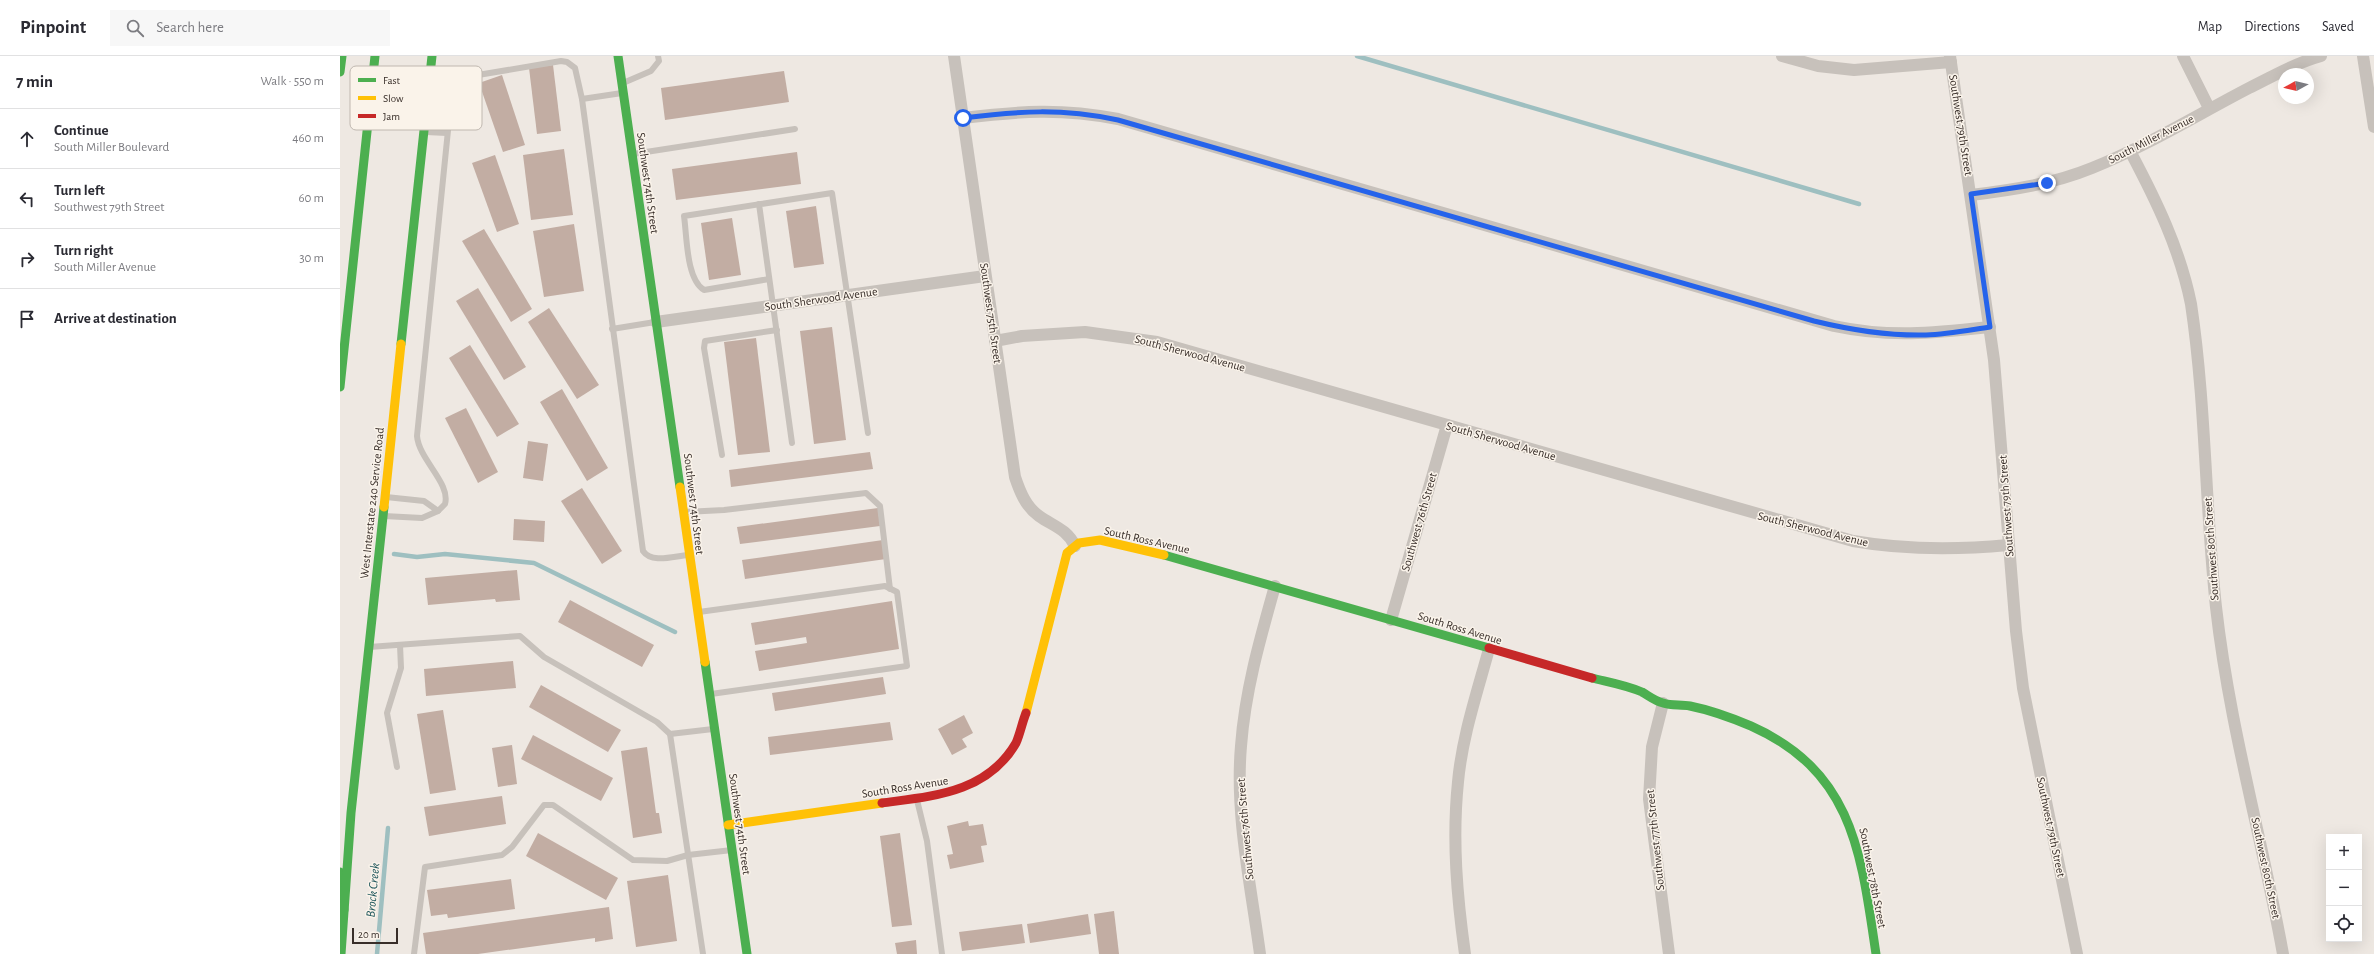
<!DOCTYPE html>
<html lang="en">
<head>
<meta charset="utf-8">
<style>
  :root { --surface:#fff; --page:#f7f7f7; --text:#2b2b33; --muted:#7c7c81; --line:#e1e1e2 }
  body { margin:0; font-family:"Alegreya Sans",sans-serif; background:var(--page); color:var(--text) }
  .controls { position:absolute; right:12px; bottom:12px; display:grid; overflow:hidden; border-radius:0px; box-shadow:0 4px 16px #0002 }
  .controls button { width:36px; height:36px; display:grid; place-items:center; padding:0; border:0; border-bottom:1px solid var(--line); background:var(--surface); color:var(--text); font:20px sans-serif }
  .compass { position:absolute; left:1938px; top:12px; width:36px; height:36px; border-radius:50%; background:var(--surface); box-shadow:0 4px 16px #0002; rotate:262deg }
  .scale { position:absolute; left:12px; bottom:10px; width:46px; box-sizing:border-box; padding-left:4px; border:2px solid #382e29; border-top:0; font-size:11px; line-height:14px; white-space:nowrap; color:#382e29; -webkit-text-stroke:3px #faf3ea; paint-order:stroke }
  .stop { position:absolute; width:12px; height:12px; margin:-9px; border:3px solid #2563eb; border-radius:50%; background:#fff }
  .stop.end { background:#2563eb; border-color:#fff; box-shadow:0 1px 4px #0008 }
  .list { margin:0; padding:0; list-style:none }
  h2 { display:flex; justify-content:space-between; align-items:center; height:52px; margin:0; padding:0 16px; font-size:17px }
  h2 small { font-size:13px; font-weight:400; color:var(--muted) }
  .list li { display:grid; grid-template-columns:26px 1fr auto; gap:12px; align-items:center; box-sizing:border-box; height:60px; padding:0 16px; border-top:1px solid var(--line) }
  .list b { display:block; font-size:15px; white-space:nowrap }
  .list p { margin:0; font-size:13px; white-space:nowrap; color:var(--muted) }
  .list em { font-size:13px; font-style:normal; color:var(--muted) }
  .icon { flex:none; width:22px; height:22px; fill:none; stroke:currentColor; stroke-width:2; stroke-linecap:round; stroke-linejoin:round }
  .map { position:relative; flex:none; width:2034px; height:898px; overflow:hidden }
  header { display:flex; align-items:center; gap:24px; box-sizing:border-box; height:56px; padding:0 20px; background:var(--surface); border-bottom:1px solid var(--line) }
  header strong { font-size:19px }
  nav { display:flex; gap:22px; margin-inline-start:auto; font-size:14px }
  .search { width:280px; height:36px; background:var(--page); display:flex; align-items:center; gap:10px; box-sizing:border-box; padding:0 14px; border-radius:0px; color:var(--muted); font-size:15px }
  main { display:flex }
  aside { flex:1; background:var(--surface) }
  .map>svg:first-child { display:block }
</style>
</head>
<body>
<header>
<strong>Pinpoint</strong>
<div class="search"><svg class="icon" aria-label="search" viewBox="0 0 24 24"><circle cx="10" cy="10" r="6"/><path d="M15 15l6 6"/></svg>Search here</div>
<nav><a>Map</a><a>Directions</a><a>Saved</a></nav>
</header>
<main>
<aside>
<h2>7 min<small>Walk · 550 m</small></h2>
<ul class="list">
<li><svg class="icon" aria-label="ahead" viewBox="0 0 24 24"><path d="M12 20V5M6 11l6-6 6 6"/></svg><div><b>Continue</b><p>South Miller Boulevard</p></div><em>460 m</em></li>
<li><svg class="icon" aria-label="left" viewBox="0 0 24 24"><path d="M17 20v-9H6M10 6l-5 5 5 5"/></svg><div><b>Turn left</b><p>Southwest 79th Street</p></div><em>60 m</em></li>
<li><svg class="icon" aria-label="right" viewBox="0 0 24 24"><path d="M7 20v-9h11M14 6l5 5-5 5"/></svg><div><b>Turn right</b><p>South Miller Avenue</p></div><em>30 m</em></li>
<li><svg class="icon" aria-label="arrive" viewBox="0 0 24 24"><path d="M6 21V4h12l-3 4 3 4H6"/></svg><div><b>Arrive at destination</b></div></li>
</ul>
</aside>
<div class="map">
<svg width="2034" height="898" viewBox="0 0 2034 898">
  <rect width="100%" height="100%" fill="#eee8e2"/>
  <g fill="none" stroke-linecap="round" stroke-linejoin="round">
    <!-- stream -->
    <g stroke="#9ebfc0" stroke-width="4.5">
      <path d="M1017,0l502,148"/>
      <path d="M54,498l23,3 28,-3 89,9 141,69"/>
      <path d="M37,898l11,-126"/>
    </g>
  </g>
  <!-- building -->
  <g fill="#c2ada3">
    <path d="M213,9l8,66 -24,3 -8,-66z"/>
    <path d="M444,15l5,31 -124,18 -4,-32z"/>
    <path d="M162,19l23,70 -22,7 -24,-69z"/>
    <path d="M224,93l9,66 -42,5 -8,-65z"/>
    <path d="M457,96l4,32 -125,16 -4,-31z"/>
    <path d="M155,99l24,69 -22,8 -25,-69z"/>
    <path d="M476,150l8,58 -30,4 -8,-57z"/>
    <path d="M392,162l9,57 -32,5 -8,-57z"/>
    <path d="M234,168l10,67 -40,6 -11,-66z"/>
    <path d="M144,173l48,80 -21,13 -49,-81z"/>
    <path d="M138,232l48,79 -22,13 -48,-79z"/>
    <path d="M209,252l50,77 -22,14 -49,-77z"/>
    <path d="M492,271l14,113 -32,4 -14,-113z"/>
    <path d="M416,282l14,114 -32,3 -14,-113z"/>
    <path d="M130,289l49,79 -22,13 -48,-79z"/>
    <path d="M222,333l46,79 -21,13 -47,-79z"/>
    <path d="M126,352l32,64 -20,11 -33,-65z"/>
    <path d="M188,385l20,3 -5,37 -20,-3z"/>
    <path d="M530,396l3,17 -142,18 -2,-17z"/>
    <path d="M242,432l40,63 -20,13 -41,-63z"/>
    <path d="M538,452l2,18 -140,18 -3,-17z"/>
    <path d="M174,463l31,2 -1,21 -31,-2z"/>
    <path d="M543,484l3,19 -141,20 -3,-19z"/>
    <path d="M177,514l3,30 -24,2 -1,-3 -67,6 -3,-27z"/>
    <path d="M230,544l84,45 -12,22 -84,-45z"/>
    <path d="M552,545l7,48 -140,22 -4,-20 52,-8 -1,-6 -51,8 -4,-22z"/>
    <path d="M173,605l3,27 -90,8 -2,-27z"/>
    <path d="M543,621l3,17 -111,17 -3,-18z"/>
    <path d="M201,629l80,45 -13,22 -79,-45z"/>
    <path d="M103,654l13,80 -26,4 -13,-80z"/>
    <path d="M624,659l9,18 -11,6 5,8 -15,8 -14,-26z"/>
    <path d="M550,666l3,18 -123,15 -2,-18z"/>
    <path d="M193,679l80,43 -12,23 -80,-42z"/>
    <path d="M172,689l5,39 -19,3 -6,-39z"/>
    <path d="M307,691l9,66h3l3,20 -29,5 -12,-87z"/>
    <path d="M162,740l4,28 -77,12 -5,-29z"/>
    <path d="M628,765l1,5 14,-2 4,21 -6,1 3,16 -34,7 -3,-14 6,-1 -6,-28z"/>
    <path d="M198,777l80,45 -12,22 -80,-44z"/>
    <path d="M560,777l12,92 -20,2 -12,-91z"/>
    <path d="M328,819l9,66 -41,6 -9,-66z"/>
    <path d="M171,823l4,30 -67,9 -1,-4 -16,2 -4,-26z"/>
    <path d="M269,851l4,32 -18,3v-4l-117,16h-52l-3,-21z"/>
    <path d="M774,855l5,43h-20l-5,-40z"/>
    <path d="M748,858l3,20 -61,9 -3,-19z"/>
    <path d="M682,868l3,19 -63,8 -3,-19z"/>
    <path d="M576,884l1,14h-20l-2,-11z"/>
  </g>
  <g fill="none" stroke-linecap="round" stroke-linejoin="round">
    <!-- lane -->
    <g stroke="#c7c1bb" stroke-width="6">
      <path d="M283,27l28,-12 8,-10 -1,-5"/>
      <path d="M242,43l40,-6"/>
      <path d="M86,76l21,1"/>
      <path d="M293,98l162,-25"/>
      <path d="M419,148l33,239"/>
      <path d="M429,223l-65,11c-18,-11 -17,-54 -20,-74l148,-23 36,240"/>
      <path d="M272,273l43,-7"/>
      <path d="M382,399l-18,-107 1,-7 72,-11"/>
      <path d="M98,455l7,-7c6,-21 -26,-44 -28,-68l35,-345 5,-9 9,-5 95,-16 6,1 8,6 7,31 61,452c9,13 31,5 45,4"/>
      <path d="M345,456l39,-2 142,-17 14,13 10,83"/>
      <path d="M44,460l38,2 16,-7 -14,-10 -38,-4"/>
      <path d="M359,556l186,-26 12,6 10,74 -196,28"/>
      <path d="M29,591l151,-11 24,21 113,65 13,12 43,-5"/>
      <path d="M330,678l33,220"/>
      <path d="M57,711l-10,-54 14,-45 -1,-23"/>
      <path d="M577,744l10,41 15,113"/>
      <path d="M74,898l11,-87 77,-12 10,-8 32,-42h9l80,55 34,1 21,-6 44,-5"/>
    </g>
    <!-- street -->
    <g stroke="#c7c1bb" stroke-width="12">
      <path d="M614,0l61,421c5,15 11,30 24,39 14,10 28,13 36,30"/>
      <path d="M1442,0l36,10 36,4 97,-8"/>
      <path d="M1610,0l44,304 22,271 7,57 54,266"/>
      <path d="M1843,0l26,52"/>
      <path d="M2023,0l11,71"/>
      <path d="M623,62c58,-7 97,-10 155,1l716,207c56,12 100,7 156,1"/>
      <path d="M1790,95c26,49 50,98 61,153 15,100 14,202 25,303 13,117 46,231 67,347"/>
      <path d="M1631,139c41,-5 82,-11 121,-27 55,-22 105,-53 157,-80 24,-12 47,-25 72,-32"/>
      <path d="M316,266l329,-46"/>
      <path d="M655,285l27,-5 63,-4 72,10 696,199c52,9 102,9 155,4"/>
      <path d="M1051,564l56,-195"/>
      <path d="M1323,647l-11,44 -3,52 20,155"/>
      <path d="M920,898c-9,-68 -25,-139 -19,-208 4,-55 19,-107 34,-160"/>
      <path d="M1125,898c-8,-57 -13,-114 -7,-172 4,-45 19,-89 31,-133"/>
    </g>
    <!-- fast -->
    <g stroke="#4caf50" stroke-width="9">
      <path d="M278,0l62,431"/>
      <path d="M0,16l2,-16"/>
      <path d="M61,288l31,-288"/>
      <path d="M0,331l35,-331"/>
      <path d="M824,499l325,93"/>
      <path d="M365,606l42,292"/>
      <path d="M1252,622c16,4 34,7 50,14 7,4 13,9 21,11 9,3 18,1 27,3 20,4 42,12 61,20 103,46 110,128 125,228"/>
      <path d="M0,816l4,38"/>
      <path d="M1,898l10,-141 33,-306"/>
    </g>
    <!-- slow -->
    <g stroke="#ffc107" stroke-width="9">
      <path d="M340,431l25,175"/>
      <path d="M44,451l17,-163"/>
      <path d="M686,657l41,-160 12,-10 21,-3 64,15"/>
      <path d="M388,769l154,-22"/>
    </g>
    <!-- jam -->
    <g stroke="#c62828" stroke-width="9">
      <path d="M1149,592l103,30"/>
      <path d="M542,747c51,-7 105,-10 134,-60 4,-9 6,-20 10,-30"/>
    </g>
  </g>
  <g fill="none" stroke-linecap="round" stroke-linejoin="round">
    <!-- route -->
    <path stroke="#2563eb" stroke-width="5" d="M623,62c58,-7 97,-10 155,2l696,201c37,9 74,15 112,14 21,-1 43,-5 64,-8l-19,-133 76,-11"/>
  </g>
  <g text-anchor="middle" stroke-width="3" stroke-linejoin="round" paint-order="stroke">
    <!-- street labels -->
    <g font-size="12" fill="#382e29" stroke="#faf3ea">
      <text transform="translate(1621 69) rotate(81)" y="4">Southwest 79th Street</text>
      <text transform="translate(1811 83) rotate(-27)" y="4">South Miller Avenue</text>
      <text transform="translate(308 127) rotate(82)" y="4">Southwest 74th Street</text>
      <text transform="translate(481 243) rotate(-8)" y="4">South Sherwood Avenue</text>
      <text transform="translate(651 257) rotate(82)" y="4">Southwest 75th Street</text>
      <text transform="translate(850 297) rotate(15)" y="4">South Sherwood Avenue</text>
      <text transform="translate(1161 385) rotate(16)" y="4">South Sherwood Avenue</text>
      <text transform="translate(32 447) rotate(-84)" y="4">West Interstate 240 Service Road</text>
      <text transform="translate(354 448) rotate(83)" y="4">Southwest 74th Street</text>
      <text transform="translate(1666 450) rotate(-94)" y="4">Southwest 79th Street</text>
      <text transform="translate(1079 466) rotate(-74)" y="4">Southwest 76th Street</text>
      <text transform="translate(1473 473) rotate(14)" y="4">South Sherwood Avenue</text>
      <text transform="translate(807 484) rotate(13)" y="4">South Ross Avenue</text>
      <text transform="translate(1871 493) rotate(-94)" y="4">Southwest 80th Street</text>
      <text transform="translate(1120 572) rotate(17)" y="4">South Ross Avenue</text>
      <text transform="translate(565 731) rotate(-9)" y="4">South Ross Avenue</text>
      <text transform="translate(400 768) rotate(82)" y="4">Southwest 74th Street</text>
      <text transform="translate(1711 771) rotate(78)" y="4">Southwest 79th Street</text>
      <text transform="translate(905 773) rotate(-95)" y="4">Southwest 76th Street</text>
      <text transform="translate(1315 784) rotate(-96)" y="4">Southwest 77th Street</text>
      <text transform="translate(1926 812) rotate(78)" y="4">Southwest 80th Street</text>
      <text transform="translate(1533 822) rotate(79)" y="4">Southwest 78th Street</text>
    </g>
    <!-- water labels -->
    <g font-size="13" font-style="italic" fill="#1d555b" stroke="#faf3ea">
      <text transform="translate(32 834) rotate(-85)" y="5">Brock Creek</text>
    </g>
  </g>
  <!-- legend -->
  <rect x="10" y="10" width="132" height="64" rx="6" fill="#faf3ea" stroke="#c0b8b0" stroke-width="1"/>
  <rect x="18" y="22" width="18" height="4" fill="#4caf50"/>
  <rect x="18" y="40" width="18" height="4" fill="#ffc107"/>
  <rect x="18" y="58" width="18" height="4" fill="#c62828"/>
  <g font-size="11" fill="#382e29">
    <text x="43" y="28">Fast</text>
    <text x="43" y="46">Slow</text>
    <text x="43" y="64">Jam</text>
  </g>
</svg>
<div class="controls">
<button>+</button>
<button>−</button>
<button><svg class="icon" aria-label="locate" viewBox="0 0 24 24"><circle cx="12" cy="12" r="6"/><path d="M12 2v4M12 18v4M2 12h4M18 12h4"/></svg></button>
</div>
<svg class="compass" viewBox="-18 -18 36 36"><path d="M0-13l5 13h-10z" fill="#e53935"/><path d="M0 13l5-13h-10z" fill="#7c7c81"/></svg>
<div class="scale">20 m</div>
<div class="stop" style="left:623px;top:62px"></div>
<div class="stop end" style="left:1707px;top:127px"></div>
</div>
</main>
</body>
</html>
